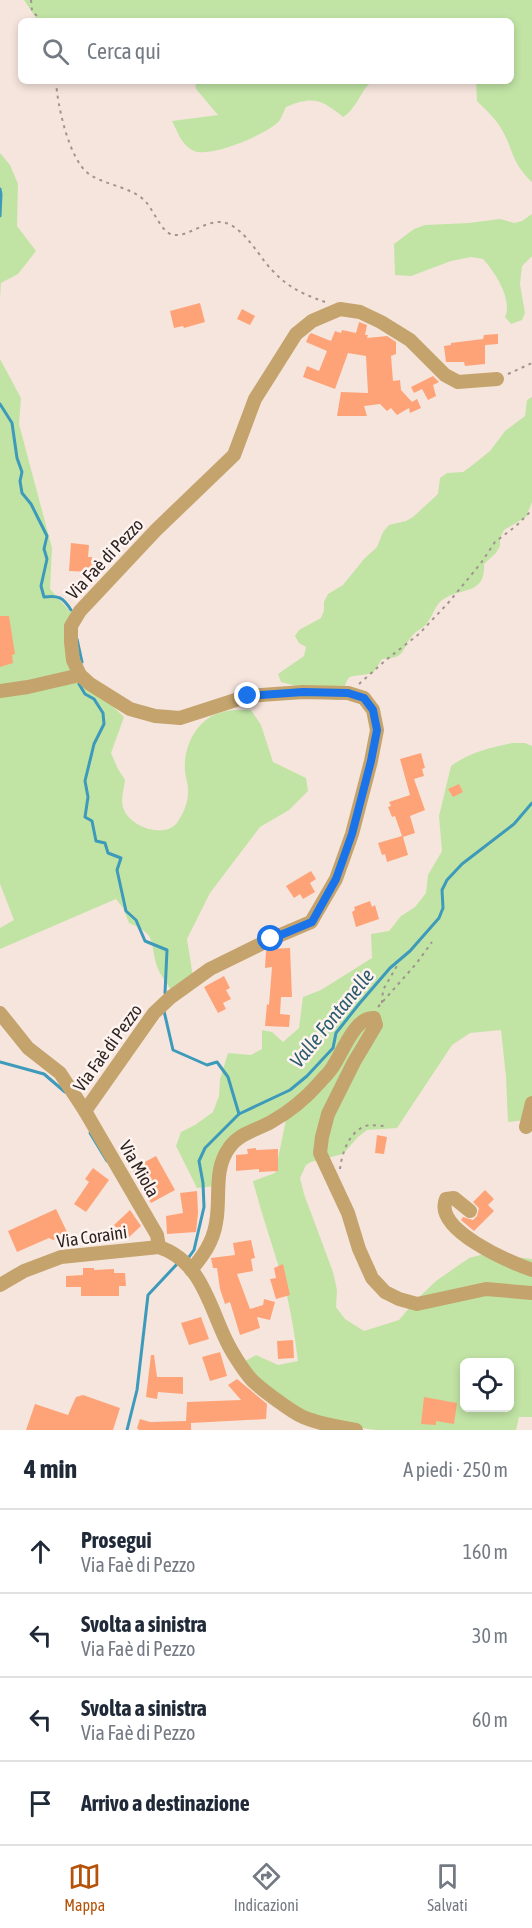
<!DOCTYPE html>
<html lang="it">
<head>
<meta charset="utf-8">
<style>
  :root { --surface:#fff; --page:#f2f2f3; --text:#1f2937; --muted:#747a83; --line:#e0e1e3; --accent:#b45309 }
  body { margin:0; font-family:"Asap Condensed",sans-serif; background:var(--page); color:var(--text) }
  .controls { position:absolute; right:18px; bottom:18px; display:grid; overflow:hidden; border-radius:9px; box-shadow:0 3px 9px #0003 }
  .controls button { width:54px; height:54px; display:grid; place-items:center; padding:0; border:0; border-bottom:2px solid var(--line); background:var(--surface); color:var(--text); font:30px sans-serif }
  .stop { position:absolute; width:18px; height:18px; margin:-14px; border:4px solid #1a73e8; border-radius:50%; background:#fff }
  .stop.end { background:#1a73e8; border-color:#fff; box-shadow:0 2px 6px #0008 }
  .list { margin:0; padding:0; list-style:none }
  h2 { display:flex; justify-content:space-between; align-items:center; height:78px; margin:0; padding:0 24px; font-size:26px }
  h2 small { font-size:20px; font-weight:400; color:var(--muted) }
  .list li { display:grid; grid-template-columns:39px 1fr auto; gap:18px; align-items:center; box-sizing:border-box; height:84px; padding:0 24px; border-top:2px solid var(--line) }
  .list b { display:block; font-size:22px; white-space:nowrap }
  .list p { margin:0; font-size:20px; white-space:nowrap; color:var(--muted) }
  .list em { font-size:20px; font-style:normal; color:var(--muted) }
  .icon { flex:none; width:33px; height:33px; fill:none; stroke:currentColor; stroke-width:2; stroke-linecap:round; stroke-linejoin:round }
  .map { position:relative; flex:none; width:532px; height:1430px; overflow:hidden }
  .search { position:absolute; background:var(--surface); box-shadow:0 3px 9px #0003; left:18px; right:18px; top:18px; height:66px; display:flex; align-items:center; gap:15px; box-sizing:border-box; padding:0 21px; border-radius:9px; color:var(--muted); font-size:22px }
  .sheet { height:414px; background:var(--surface) }
  nav { display:flex; justify-content:space-around; align-items:center; box-sizing:border-box; height:84px; border-top:2px solid var(--line); background:var(--surface); font-size:16px; color:var(--muted) }
  nav a { display:grid; justify-items:center; gap:3px }
  nav .on { color:var(--accent) }
  .map>svg:first-child { display:block }
</style>
</head>
<body>
<div class="map">
<svg width="532" height="1430" viewBox="0 0 532 1430">
  <rect width="100%" height="100%" fill="#f6e5dd"/>
  <!-- green -->
  <g fill="#c1e4a5" fill-rule="evenodd">
    <path d="M24,0h508v182c-21,-20 -18,-31 -30,-52 -6,-11 -16,-20 -25,-29l-1,-20h35v-60h-473z"/>
    <path d="M195,81h178c-12,7 -15,27 -30,36 -22,-18 -30,-21 -57,-10 -2,4 -4,9 -6,13 -11,14 -70,38 -86,31 -13,-6 -16,-19 -22,-30l46,-6 -22,-26z"/>
    <path d="M0,153l10,12 8,19 -1,42 19,25 -18,23 -17,9 -1,15z"/>
    <path d="M532,214v42l-10,10 -2,18 5,29 -3,7 -11,4 -6,-7c8,-17 -10,-45 -22,-58l-12,-2 -20,4 -40,15 -16,-1 -1,-31 20,-15 11,-4 44,-2 31,-4 14,4 8,-2z"/>
    <path d="M0,359l21,39 -2,26 33,124 -2,41 25,28 3,49 8,24 14,4 24,23 -13,36 7,16 7,11c-1,10 -6,22 0,32 8,15 38,26 51,12 7,-9 13,-23 12,-34 0,-6 -2,-12 -3,-18 -2,-24 10,-51 34,-59 10,-4 21,-3 32,-3l10,15 12,37 33,16 2,13 -19,19 -29,17 -50,66 -23,46 6,38 -22,13c-4,-7 -10,-14 -13,-21 -10,-27 2,-33 -29,-46l-6,-15 -7,-9 -116,50v-21l14,-8 -14,-36z"/>
    <path d="M532,397v105l-6,15 -22,13 -4,8v8l-4,7 -12,11c2,34 -27,21 -45,39 -5,6 -7,14 -12,20 -3,5 -10,7 -14,12 -13,13 -4,23 -31,24l-9,14c-29,6 -23,-3 -32,27h-8l-15,-8 -37,-10 -3,-8 26,-18 2,-9 -7,-4 -4,-7 4,-6 22,-12 3,-8v-8l4,-8 15,-9 21,-26 13,-12 6,-15 6,-7 17,-4 7,-4 25,-23 2,-16 7,-5 16,-1 7,-5 20,-16 15,-20 20,-15 2,-16z"/>
    <path d="M512,743h13l7,3v350l-6,24 -18,2 -2,-45 -5,-47 -31,3 -18,12 -55,83 -30,2 -9,7 -15,17 -32,8 -5,3 -6,13 4,16 29,78 4,18 -1,17 9,12 19,12 35,-11 17,-20 20,-19 33,-23 19,-5 44,6v158h-13l-3,13h-140l-49,-7 -26,-9 -61,-50 16,-9 22,10 20,-4c-4,-29 -8,-59 -17,-87 -9,-31 -20,-61 -28,-93l22,-8 11,-53 -42,8 -29,58 -18,2 -21,-42 5,-14 14,-7 18,-13 6,-16 1,-17 8,-26 23,2 11,-6v-19l10,2 11,10 16,-14 4,-31 18,-7 51,-32 -1,-24 18,-3 12,-15 14,-9 11,-14 2,-18 14,-24 -3,-35 12,-50c19,-14 38,-18 61,-23zM464,1362h46v46h-46z"/>
  </g>
  <g fill="none" stroke-linecap="round" stroke-linejoin="round">
    <!-- stream -->
    <g stroke="#3d9aba" stroke-width="3">
      <path d="M0,189l1,5 -1,22"/>
      <path d="M0,404l12,19 5,35 5,14 -2,9 2,12 9,11 16,32 -3,13 3,10 -6,27 3,11c14,-2 19,0 27,13"/>
      <path d="M77,639l5,23"/>
      <path d="M79,684l6,10 9,5 9,14 1,11 -10,20 -9,37 3,16 -3,20 7,4 4,20 9,2 3,10 13,5 -4,12 9,41 10,9 9,21 22,9 -2,43"/>
      <path d="M164,1011l9,39 34,15 10,-3 11,15 11,37"/>
      <path d="M0,1062l44,12 21,18"/>
      <path d="M90,1133l17,28"/>
      <path d="M189,1257l5,-7 10,-43 -1,-24 -4,-22 6,-13 34,-34 51,-24 17,-14 26,-28 3,-15 23,-29 31,-36 20,-17 29,-33 4,-10 -1,-18 5,-10 15,-16 52,-40 18,-21"/>
      <path d="M127,1430l10,-40 11,-95 30,-32"/>
    </g>
  </g>
  <!-- building -->
  <g fill="#fea378">
    <path d="M200,303l5,19 -21,6 -1,-2 -9,2 -4,-17z"/>
    <path d="M242,309l13,7 -5,9 -13,-6z"/>
    <path d="M359,322l8,3 -2,10h3l-1,3 20,-2 9,6v12l-5,2 2,25 7,-1 1,10 11,12 5,-3 4,9 -11,5 -1,-5 -12,7 -6,-7 -4,3 -7,-7 -16,2 3,10h-30l4,-24 27,1 -2,-37 -18,-3 -13,36 -32,-12 4,-11 12,5 8,-20 -21,-9 3,-7 2,-2 20,8 4,-10 6,2 1,-3 14,3z"/>
    <path d="M498,334v10l-13,1v19l-20,2 -1,-4h-18l-2,-16 7,-1v-2l32,-4 1,-4z"/>
    <path d="M433,376l6,6 -6,3 3,11 -8,4 -6,-11 -8,4 -3,-6z"/>
    <path d="M71,543l18,2 -1,12h4l-1,15 -22,-1z"/>
    <path d="M0,616h9l6,38 -3,1 1,8 -13,4z"/>
    <path d="M421,753l4,15 -3,1 2,7 -10,3 11,31 -15,6 5,17 -12,4 5,18 -21,7 -2,-8 -3,1 -4,-12 24,-7 -7,-20 -3,1 -4,-10 3,-1 -2,-4 21,-7 -10,-36z"/>
    <path d="M459,784l4,8 -10,5 -5,-8z"/>
    <path d="M311,871l5,8 -6,4 5,9 -12,7 -3,-5 -6,4 -8,-12z"/>
    <path d="M370,901l2,6 3,-2 4,14 -23,8 -4,-15 3,-2 -1,-3z"/>
    <path d="M290,948l2,49h-11l-1,17 10,1 -1,12 -24,-1 2,-22 2,1 3,-38 -7,1 1,-17 4,-2z"/>
    <path d="M224,976l6,12 -4,2 5,9 -8,4 3,6 -8,4 -14,-26z"/>
    <path d="M377,1135l10,2 -3,17 -9,-1z"/>
    <path d="M256,1148v2l22,-1v22l-19,1v-3l-23,2v-16l12,-1 -1,-5z"/>
    <path d="M156,1156l19,34 -24,13 -19,-34z"/>
    <path d="M93,1168l16,12 -23,32 -12,-8 15,-22 -4,-3z"/>
    <path d="M485,1190l9,9 -6,6 6,6 -20,20 -13,-11 2,-3 10,3 4,-4 2,-8 -6,-6z"/>
    <path d="M197,1191l1,22 -2,19 -29,2 -1,-18 17,-3 -3,-20z"/>
    <path d="M56,1209l12,25 -15,6 -4,-2 -32,14 -9,-21z"/>
    <path d="M130,1210l11,16 -14,13 -13,-14z"/>
    <path d="M251,1240l4,18 -4,1 2,12 -16,3 13,35 13,-4 1,-6 11,3 -5,18 -13,-3 3,11 -20,7 -10,-33 -5,2 -5,-15 -3,-21h-4l-2,-10 24,-3 -2,-12z"/>
    <path d="M283,1264l7,31 -14,4 -6,-20 6,-1 -2,-10z"/>
    <path d="M83,1268h11v2l20,-1v4h11l1,13h-7v10h-38v-9h-15v-11l17,-1z"/>
    <path d="M201,1317l8,22 -20,6 -8,-22z"/>
    <path d="M293,1340l1,18 -16,1 -1,-18z"/>
    <path d="M220,1352l7,24 -17,5 -8,-24z"/>
    <path d="M151,1355h3l3,22h26v17l-25,-2 -1,7 -11,-2z"/>
    <path d="M237,1379l30,25 -1,15 -75,4v7h-52l-2,-2 3,-9 10,3 36,-1 1,-19 54,-2 -13,-15z"/>
    <path d="M83,1395l37,13 -7,22h-87l9,-26 33,11 8,-18z"/>
    <path d="M424,1397l33,6 -3,21 -18,-3v4l-15,-1z"/>
  </g>
  <g fill="none" stroke-linecap="round" stroke-linejoin="round">
    <!-- path -->
    <g stroke="#a1948e" stroke-width="2" stroke-dasharray="3 4.5" stroke-linecap="butt">
      <path d="M31,0l1,11 10,10"/>
      <path d="M56,81c1,23 13,79 33,93 16,11 38,12 54,25 10,8 18,35 31,36 17,2 37,-21 57,-10 14,8 25,25 34,37 19,23 32,30 60,40"/>
      <path d="M508,374l24,-11"/>
      <path d="M359,684l27,-24 33,-26 30,-32 32,-39 14,-21 21,-16 16,-16"/>
      <path d="M382,1003l1,-13 15,-26"/>
      <path d="M378,1007l38,-43 16,-22"/>
      <path d="M340,1169c2,-17 10,-40 29,-44 5,0 11,1 15,1"/>
    </g>
    <!-- minor -->
    <g stroke="#c4a46c" stroke-width="14">
      <path d="M0,691l28,-4 52,-12"/>
      <path d="M0,1013l28,35 32,25 25,38 72,124 2,12"/>
      <path d="M85,1111l69,-98 17,-16 39,-28 61,-30 40,-17 25,-43 16,-45 19,-73 6,-31 -4,-20 -9,-12 -16,-5 -45,-1 -55,4 -68,22 -25,-2 -25,-7 -40,-25 -10,-9 -7,-15 -2,-18v-16l9,-15 76,-81 78,-75 21,-56 41,-65 16,-13 28,-12 20,3 21,10 29,18 35,35 13,7 39,-3"/>
      <path d="M526,1127l6,-24"/>
      <path d="M470,1211l-16,-13 -8,1c-13,31 64,63 86,71"/>
      <path d="M191,1270c12,-14 22,-28 25,-47 5,-25 -3,-53 13,-75 10,-15 28,-18 42,-26 18,-10 36,-25 49,-40 4,-5 9,-9 12,-14 10,-14 23,-52 42,-50l2,7 -22,37 -26,52 -6,23 -2,16 28,60 11,36 13,29 13,14 14,7 18,5 69,-15 46,4"/>
      <path d="M0,1285l24,-14 37,-14 98,-10c42,14 50,58 67,93 5,11 17,30 25,39 8,9 41,33 52,38 17,7 35,10 53,13"/>
    </g>
  </g>
  <g fill="none" stroke-linecap="round" stroke-linejoin="round">
    <!-- route -->
    <path stroke="#1a73e8" stroke-width="8" d="M248,696l55,-4 45,1 16,5 9,12 4,20 -6,31 -19,73 -16,45 -24,43 -41,17"/>
  </g>
  <g text-anchor="middle" stroke-width="5" stroke-linejoin="round" paint-order="stroke">
    <!-- street labels -->
    <g font-size="18" fill="#2c2523" stroke="#fef3ef">
      <text transform="translate(105 559) rotate(-47)" y="6">Via Faè di Pezzo</text>
      <text transform="translate(108 1048) rotate(-54)" y="6">Via Faè di Pezzo</text>
      <text transform="translate(139 1169) rotate(60)" y="6">Via Miola</text>
      <text transform="translate(92 1237) rotate(-8)" y="6">Via Coraini</text>
    </g>
    <!-- water labels -->
    <g font-size="20" font-style="italic" fill="#2a5c6e" stroke="#fef3ef">
      <text transform="translate(332 1018) rotate(-51)" y="7">Valle Fontanelle</text>
    </g>
  </g>
</svg>
<div class="controls">
<button><svg class="icon" aria-label="locate" viewBox="0 0 24 24"><circle cx="12" cy="12" r="6"/><path d="M12 2v4M12 18v4M2 12h4M18 12h4"/></svg></button>
</div>
<div class="stop" style="left:271px;top:939px"></div>
<div class="stop end" style="left:248px;top:696px"></div>
<div class="search"><svg class="icon" aria-label="search" viewBox="0 0 24 24"><circle cx="10" cy="10" r="6"/><path d="M15 15l6 6"/></svg>Cerca qui</div>
</div>
<section class="sheet">
<h2>4 min<small>A piedi · 250 m</small></h2>
<ul class="list">
<li><svg class="icon" aria-label="ahead" viewBox="0 0 24 24"><path d="M12 20V5M6 11l6-6 6 6"/></svg><div><b>Prosegui</b><p>Via Faè di Pezzo</p></div><em>160 m</em></li>
<li><svg class="icon" aria-label="left" viewBox="0 0 24 24"><path d="M17 20v-9H6M10 6l-5 5 5 5"/></svg><div><b>Svolta a sinistra</b><p>Via Faè di Pezzo</p></div><em>30 m</em></li>
<li><svg class="icon" aria-label="left" viewBox="0 0 24 24"><path d="M17 20v-9H6M10 6l-5 5 5 5"/></svg><div><b>Svolta a sinistra</b><p>Via Faè di Pezzo</p></div><em>60 m</em></li>
<li><svg class="icon" aria-label="arrive" viewBox="0 0 24 24"><path d="M6 21V4h12l-3 4 3 4H6"/></svg><div><b>Arrivo a destinazione</b></div></li>
</ul>
</section>
<nav>
<a class="on"><svg class="icon" aria-label="map" viewBox="0 0 24 24"><path d="M3 6l6-2 6 2 6-2v14l-6 2-6-2-6 2zM9 4v14M15 6v14"/></svg>Mappa</a>
<a><svg class="icon" aria-label="directions" viewBox="0 0 24 24"><path d="M12 3l9 9-9 9-9-9zM9 14v-3h6M13 9l2 2-2 2"/></svg>Indicazioni</a>
<a><svg class="icon" aria-label="saved" viewBox="0 0 24 24"><path d="M7 4h10v16l-5-4-5 4z"/></svg>Salvati</a>
</nav>
</body>
</html>
